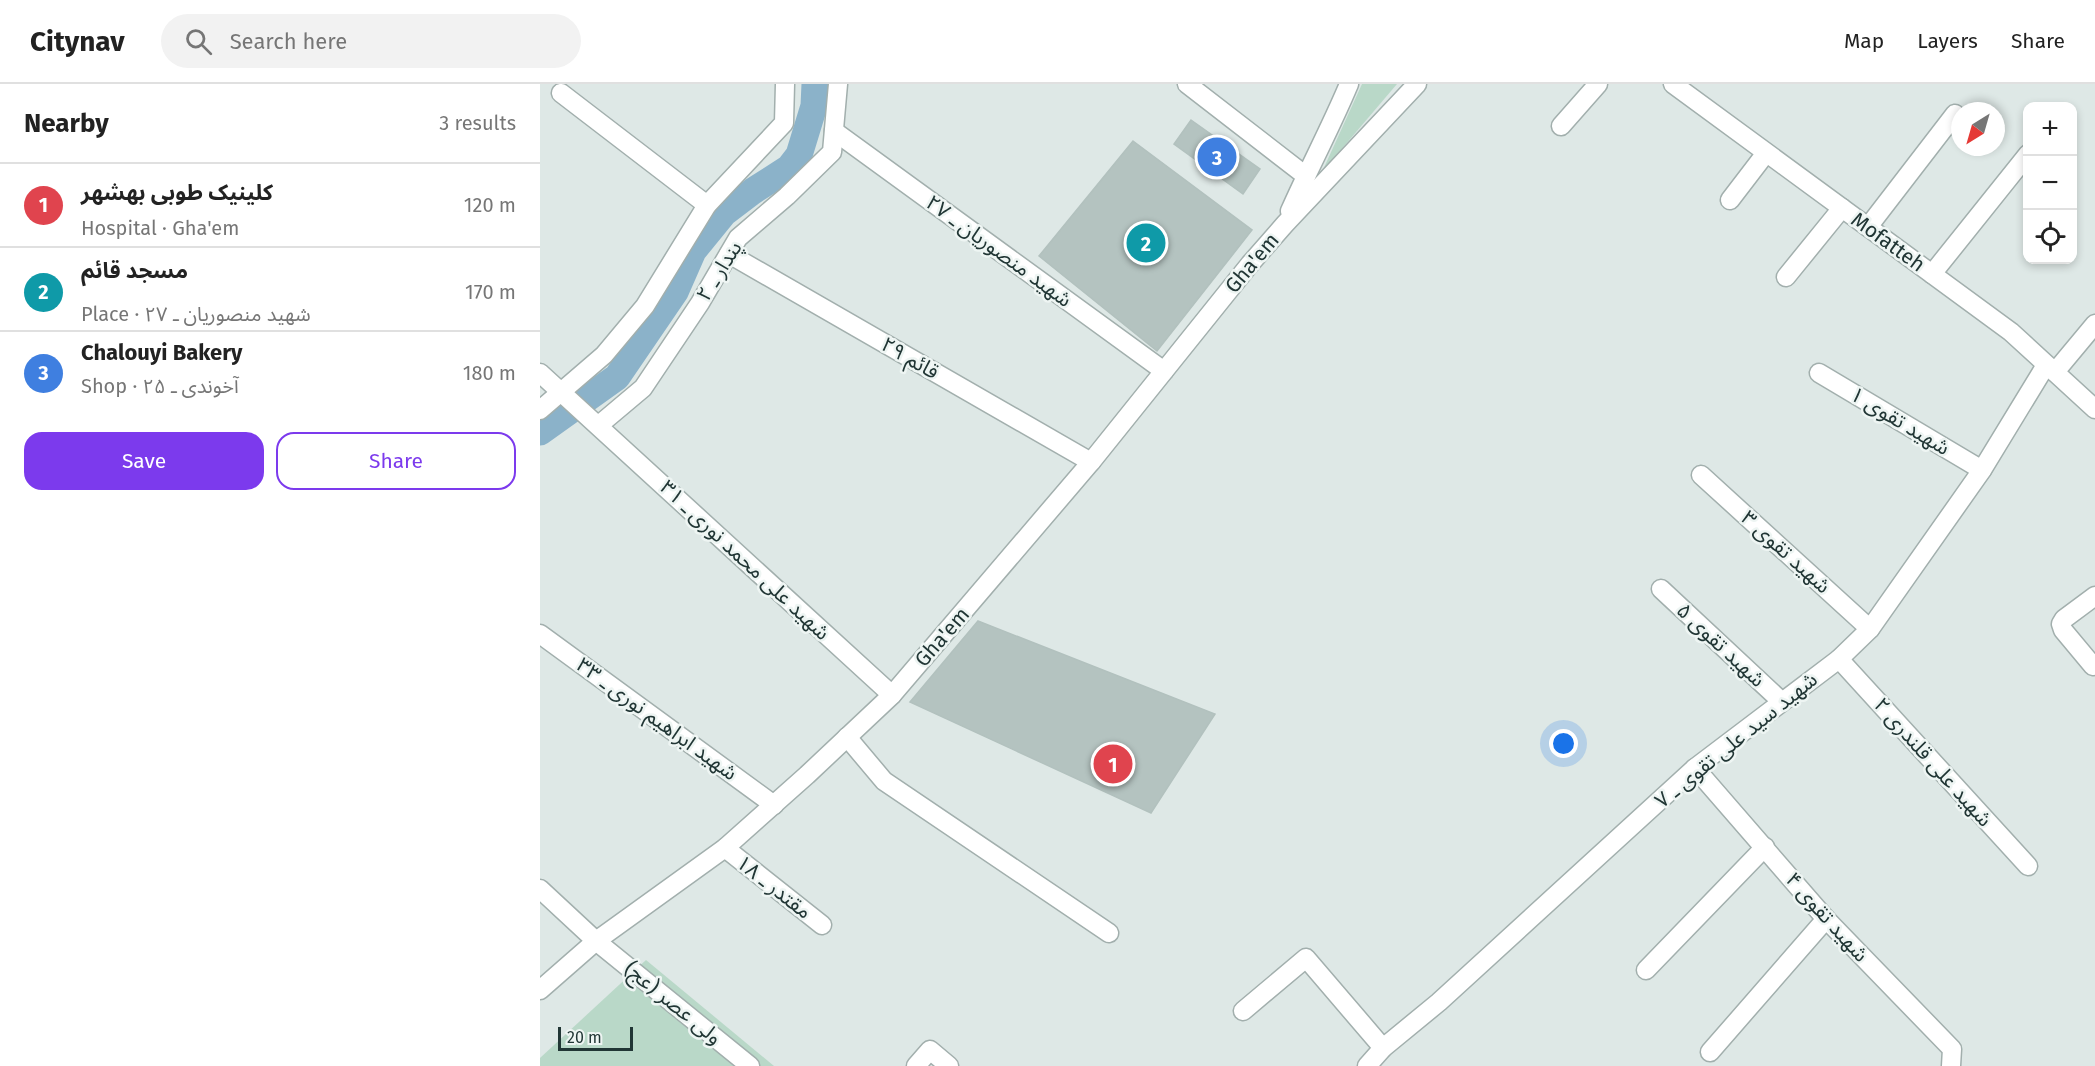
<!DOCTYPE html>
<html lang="en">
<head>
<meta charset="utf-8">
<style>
  :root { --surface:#fff; --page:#f2f2f2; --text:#222; --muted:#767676; --line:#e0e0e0; --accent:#7c3aed }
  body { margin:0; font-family:"Fira Sans","Noto Sans Arabic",sans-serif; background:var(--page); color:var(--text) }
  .controls { position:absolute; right:18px; top:18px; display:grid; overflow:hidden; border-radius:12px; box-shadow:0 3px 9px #0003 }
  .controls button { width:54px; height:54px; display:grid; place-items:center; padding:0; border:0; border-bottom:2px solid var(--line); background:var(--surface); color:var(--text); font:30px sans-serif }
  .compass { position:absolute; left:1411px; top:18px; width:54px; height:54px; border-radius:50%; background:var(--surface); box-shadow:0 3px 9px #0003; rotate:217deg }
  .scale { position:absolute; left:18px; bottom:15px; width:75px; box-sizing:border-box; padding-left:6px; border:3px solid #213635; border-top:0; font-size:16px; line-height:21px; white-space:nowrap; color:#213635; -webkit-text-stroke:4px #eef5f3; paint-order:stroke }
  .you { position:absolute; left:1024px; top:660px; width:21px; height:21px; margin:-15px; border:4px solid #fff; border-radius:50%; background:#1a73e8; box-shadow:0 0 0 9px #1a73e833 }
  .badge { display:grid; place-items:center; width:39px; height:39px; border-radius:50%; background:var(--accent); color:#fff; font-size:20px; font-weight:700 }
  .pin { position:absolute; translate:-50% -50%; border:3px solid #fff; box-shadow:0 2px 6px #0006 }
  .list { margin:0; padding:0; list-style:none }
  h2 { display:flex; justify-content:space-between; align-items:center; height:78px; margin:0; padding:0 24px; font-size:26px }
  h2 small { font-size:20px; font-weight:400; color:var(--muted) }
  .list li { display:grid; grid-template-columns:39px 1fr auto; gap:18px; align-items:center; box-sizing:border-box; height:84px; padding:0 24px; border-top:2px solid var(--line) }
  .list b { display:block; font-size:22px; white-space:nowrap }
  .list p { margin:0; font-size:20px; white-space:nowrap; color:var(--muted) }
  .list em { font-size:20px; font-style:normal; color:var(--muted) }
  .actions { display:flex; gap:12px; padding:18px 24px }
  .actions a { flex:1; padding:14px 0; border:2px solid var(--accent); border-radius:18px; text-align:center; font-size:21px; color:var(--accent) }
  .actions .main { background:var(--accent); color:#fff }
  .icon { flex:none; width:33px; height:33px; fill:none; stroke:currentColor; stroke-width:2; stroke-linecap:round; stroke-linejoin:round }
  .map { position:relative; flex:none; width:1555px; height:982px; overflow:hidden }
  header { display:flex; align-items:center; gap:36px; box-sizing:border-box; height:84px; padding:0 30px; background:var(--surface); border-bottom:2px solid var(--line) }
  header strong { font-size:28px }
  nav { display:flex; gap:33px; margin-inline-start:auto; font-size:21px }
  .search { width:420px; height:54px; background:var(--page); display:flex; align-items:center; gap:15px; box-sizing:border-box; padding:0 21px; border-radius:33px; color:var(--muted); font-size:22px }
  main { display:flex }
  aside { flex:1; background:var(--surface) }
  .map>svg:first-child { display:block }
</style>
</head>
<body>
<header>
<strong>Citynav</strong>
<div class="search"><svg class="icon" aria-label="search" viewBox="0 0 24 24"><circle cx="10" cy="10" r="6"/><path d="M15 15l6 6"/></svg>Search here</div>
<nav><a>Map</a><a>Layers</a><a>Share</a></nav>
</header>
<main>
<aside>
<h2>Nearby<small>3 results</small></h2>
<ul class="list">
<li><span class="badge" style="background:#e0444e">1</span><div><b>کلینیک طوبی بهشهر</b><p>Hospital · Gha'em</p></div><em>120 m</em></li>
<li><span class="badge" style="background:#0f9aa8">2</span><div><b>مسجد قائم</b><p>Place · شهید منصوریان ـ ۲۷</p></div><em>170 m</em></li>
<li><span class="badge" style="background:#3f7fe0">3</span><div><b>Chalouyi Bakery</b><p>Shop · آخوندی ـ ۲۵</p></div><em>180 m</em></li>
</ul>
<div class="actions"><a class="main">Save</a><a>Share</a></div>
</aside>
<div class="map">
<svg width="1555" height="982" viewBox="0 0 1555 982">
  <rect width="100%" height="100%" fill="#dee8e6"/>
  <!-- green -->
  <g fill="#b9d8c8">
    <path d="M822,0h35l-75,88z"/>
    <path d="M106,876l128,106h-234v-8z"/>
  </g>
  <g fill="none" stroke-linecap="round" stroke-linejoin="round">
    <!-- canal -->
    <path stroke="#8bb2c9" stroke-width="27" d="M0,348l77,-55 58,-85 18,-41 31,-38 29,-22 36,-23 10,-13 15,-49 1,-22"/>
  </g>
  <!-- building -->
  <g fill="#b4c3c0" stroke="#b2c1be" stroke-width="1.5">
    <path d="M651,36l69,49 -17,25 -69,-50z"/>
    <path d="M593,57l119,89 -95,121 -118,-95z"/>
    <path d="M438,537l237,93 -64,99 -241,-111z"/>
  </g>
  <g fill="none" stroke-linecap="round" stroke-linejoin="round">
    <!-- minor casing -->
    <g stroke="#a2afad" stroke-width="21">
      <g id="minor">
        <path d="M647,0l119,92"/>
        <path d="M1133,0l338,248 84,77"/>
        <path d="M21,9l146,112"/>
        <path d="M1021,42l37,-42"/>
        <path d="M294,47l330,240"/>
        <path d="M1190,116l36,-47"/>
        <path d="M750,127c19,-43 41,-84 59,-127"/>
        <path d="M1328,143l87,-113"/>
        <path d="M189,170l362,208"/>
        <path d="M1392,190l96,-120"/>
        <path d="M1246,193l56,-69"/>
        <path d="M1515,288l40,-48"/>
        <path d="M0,289l352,322"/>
        <path d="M1279,289l163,97"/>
        <path d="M0,326l64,-55 41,-49 62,-101 77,-82 1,-39"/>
        <path d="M59,341l44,-37 57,-85 38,-65 49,-42 45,-44 6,-68"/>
        <path d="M1161,391l169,154"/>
        <path d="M1121,505l120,112"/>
        <path d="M0,550l234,171"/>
        <path d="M1299,575l189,207"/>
        <path d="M1553,582l-30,-36 -2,-6 3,-5 31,-23"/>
        <path d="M307,653l37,44 225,152"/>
        <path d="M1155,684l131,151 126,130 -1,17"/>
        <path d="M185,764l97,77"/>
        <path d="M0,805l56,52 154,125"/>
        <path d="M1106,886l119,-123"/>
        <path d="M0,906l56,-49 129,-93 82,-73 85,-80 199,-233 159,-198 35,-40 132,-140"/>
        <path d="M703,927l63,-53 77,90"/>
        <path d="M1170,968l116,-133"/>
        <path d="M376,982l14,-16 19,16"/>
        <path d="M827,982l16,-18 56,-46 256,-234 144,-109 31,-30 112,-159 64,-105"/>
      </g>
    </g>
    <!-- minor -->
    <use href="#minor" stroke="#fff" stroke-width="18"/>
  </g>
  <g text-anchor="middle" stroke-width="5" stroke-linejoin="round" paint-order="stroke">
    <!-- street labels -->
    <g font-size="21" fill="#213635" stroke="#eef5f3">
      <text transform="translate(1348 158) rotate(36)" y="7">Mofatteh</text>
      <text transform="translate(459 167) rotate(36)" y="7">شهید منصوریان ـ ۲۷</text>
      <text transform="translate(712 179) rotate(-50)" y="7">Gha'em</text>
      <text transform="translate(179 187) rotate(-58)" y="7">پندار ـ ۲</text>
      <text transform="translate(370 274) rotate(30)" y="7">قائم ۲۹</text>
      <text transform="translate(1360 337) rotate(31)" y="7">شهید تقوی ۱</text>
      <text transform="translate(1246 468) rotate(42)" y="7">شهید تقوی ۳</text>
      <text transform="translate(205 476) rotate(43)" y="7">شهید علی محمد نوری ـ ۳۱</text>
      <text transform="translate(402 553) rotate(-49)" y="7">Gha'em</text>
      <text transform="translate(1181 561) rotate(43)" y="7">شهید تقوی ۵</text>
      <text transform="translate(117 635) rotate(36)" y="7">شهید ابراهیم نوری ـ ۳۳</text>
      <text transform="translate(1196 656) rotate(-39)" y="7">شهید سید علی تقوی ـ ۷</text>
      <text transform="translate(1393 678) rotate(48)" y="7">شهید علی قلندری ۲</text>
      <text transform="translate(234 803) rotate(38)" y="7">مقتدر ـ ۱۸</text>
      <text transform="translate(1287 833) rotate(48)" y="7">شهید تقوی ۴</text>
      <text transform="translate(133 919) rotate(39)" y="7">ولی عصر (عج)</text>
    </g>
  </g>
</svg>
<div class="controls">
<button>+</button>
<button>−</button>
<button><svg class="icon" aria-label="locate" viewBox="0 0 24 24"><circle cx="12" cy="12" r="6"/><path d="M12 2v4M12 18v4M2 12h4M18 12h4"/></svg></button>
</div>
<svg class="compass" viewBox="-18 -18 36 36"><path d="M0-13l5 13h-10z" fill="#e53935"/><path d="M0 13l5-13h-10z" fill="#767676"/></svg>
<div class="scale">20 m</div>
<div class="you"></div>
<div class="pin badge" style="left:573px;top:680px;background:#e0444e">1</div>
<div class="pin badge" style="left:606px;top:159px;background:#0f9aa8">2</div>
<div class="pin badge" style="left:677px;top:73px;background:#3f7fe0">3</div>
</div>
</main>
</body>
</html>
